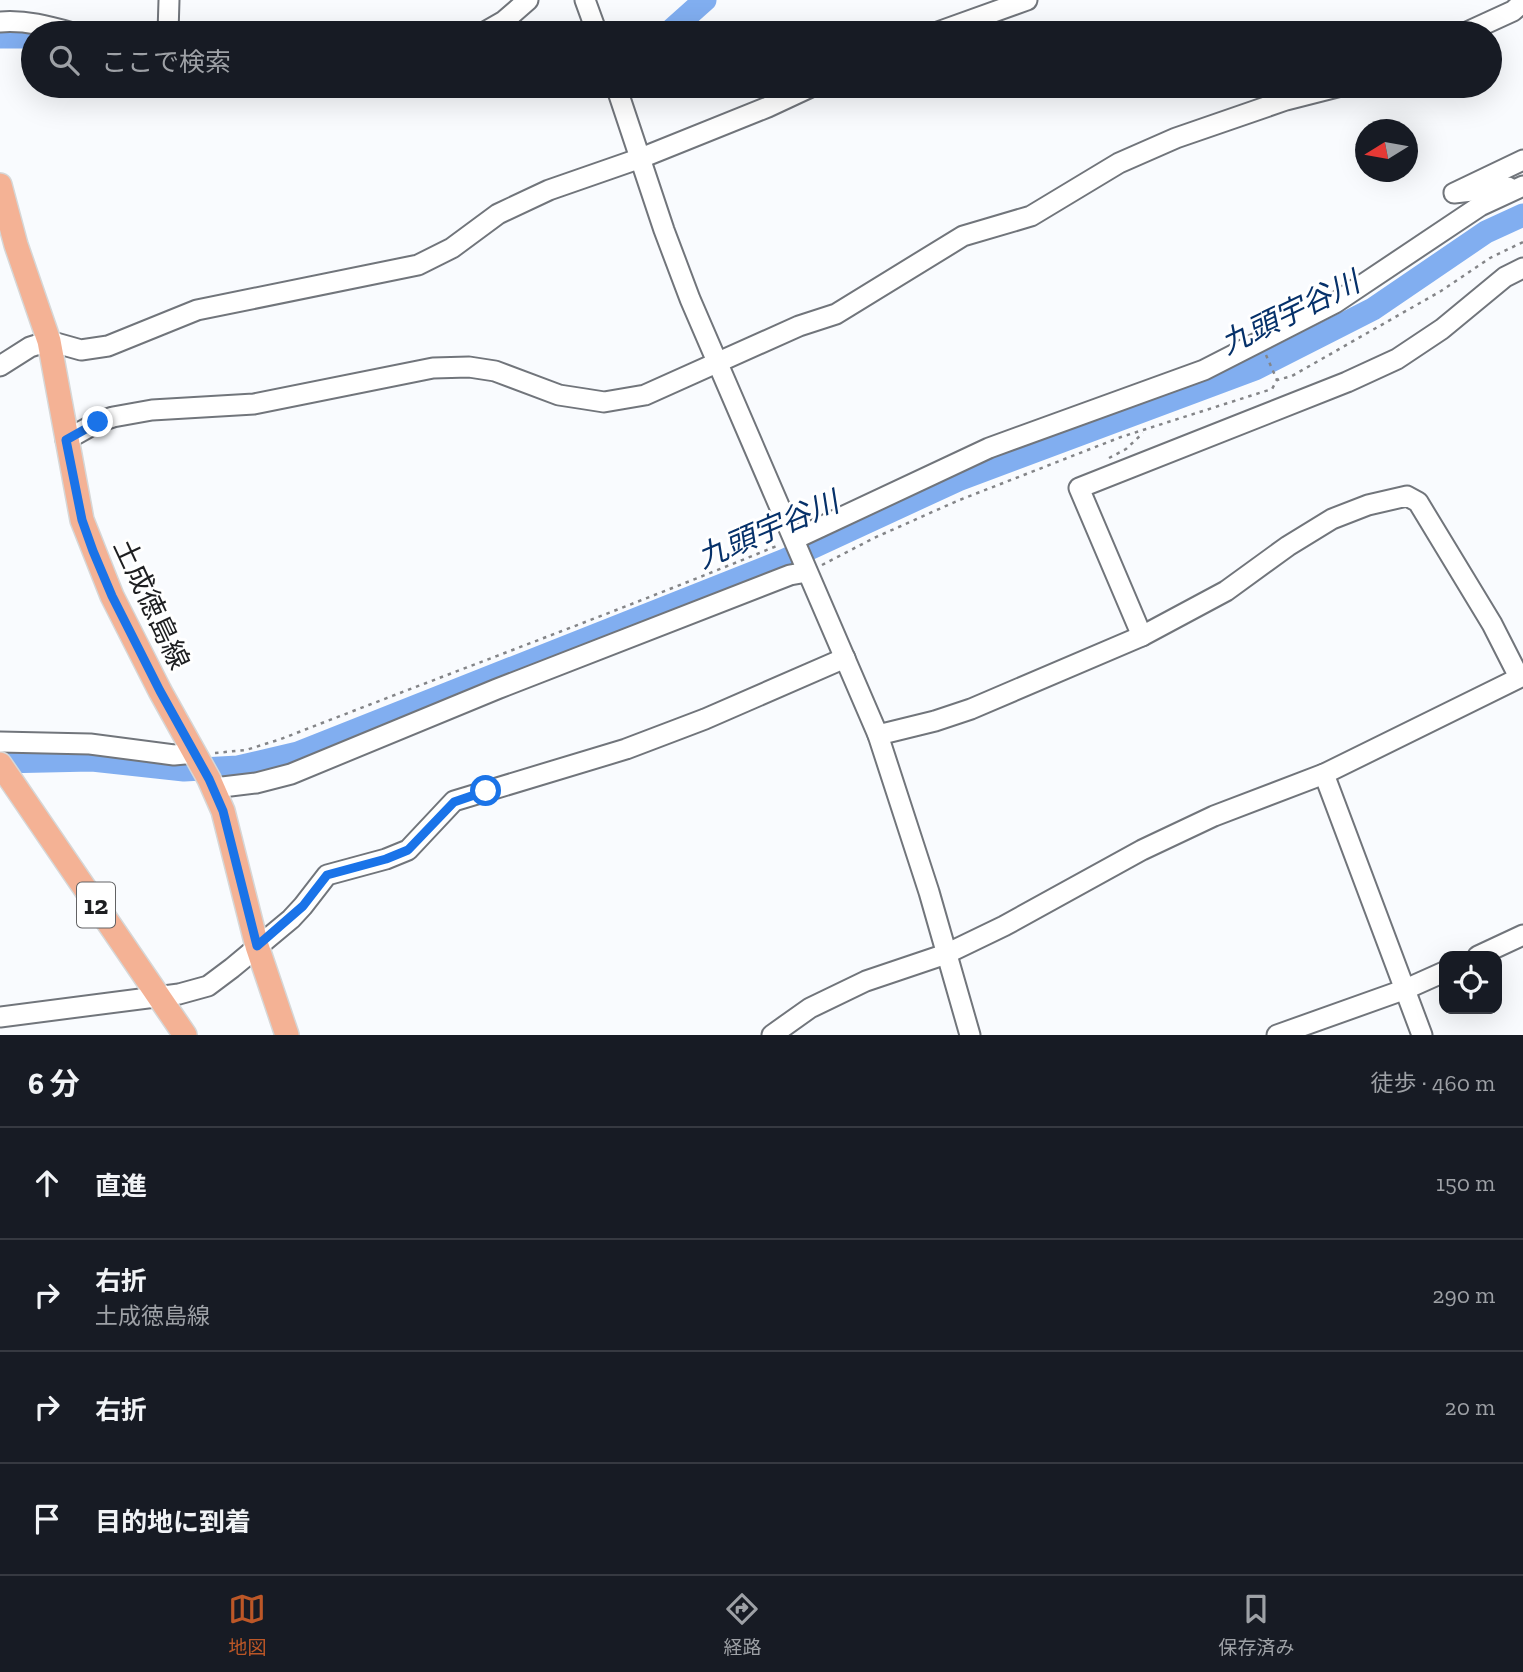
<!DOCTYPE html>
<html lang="ja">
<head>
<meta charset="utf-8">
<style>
  :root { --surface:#171b24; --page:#242831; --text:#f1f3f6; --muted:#9ea1a6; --line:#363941; --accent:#bc5727 }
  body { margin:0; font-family:"Zilla Slab","Noto Sans JP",serif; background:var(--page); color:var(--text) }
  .controls { position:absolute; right:21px; bottom:21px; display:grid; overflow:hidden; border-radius:14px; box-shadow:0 7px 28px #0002 }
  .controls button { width:63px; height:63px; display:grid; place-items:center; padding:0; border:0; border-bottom:2px solid var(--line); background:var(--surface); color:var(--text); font:35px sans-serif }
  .compass { position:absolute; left:1355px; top:119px; width:63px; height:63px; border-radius:50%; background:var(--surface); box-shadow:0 7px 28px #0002; rotate:259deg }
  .stop { position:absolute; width:21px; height:21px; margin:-16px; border:5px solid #1a73e8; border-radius:50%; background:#fff }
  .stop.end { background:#1a73e8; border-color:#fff; box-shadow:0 2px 7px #0008 }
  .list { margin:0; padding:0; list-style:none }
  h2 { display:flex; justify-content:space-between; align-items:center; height:91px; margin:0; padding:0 28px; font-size:30px }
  h2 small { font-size:23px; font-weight:400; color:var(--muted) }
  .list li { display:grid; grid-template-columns:46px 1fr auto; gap:21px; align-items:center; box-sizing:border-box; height:112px; padding:0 28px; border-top:2px solid var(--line) }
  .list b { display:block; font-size:26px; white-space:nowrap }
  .list p { margin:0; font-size:23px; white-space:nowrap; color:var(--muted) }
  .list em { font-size:23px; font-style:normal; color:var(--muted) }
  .icon { flex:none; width:38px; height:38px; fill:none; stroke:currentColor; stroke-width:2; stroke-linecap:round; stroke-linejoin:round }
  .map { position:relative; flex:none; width:1523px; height:1035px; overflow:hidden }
  .search { position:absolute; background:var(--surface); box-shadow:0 7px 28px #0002; left:21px; right:21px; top:21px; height:77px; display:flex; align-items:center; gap:18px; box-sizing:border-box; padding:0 24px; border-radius:38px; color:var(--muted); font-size:26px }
  .sheet { height:539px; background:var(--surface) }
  nav { display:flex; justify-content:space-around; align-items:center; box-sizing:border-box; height:98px; border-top:2px solid var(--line); background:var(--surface); font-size:19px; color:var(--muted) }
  nav a { display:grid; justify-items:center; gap:4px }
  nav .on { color:var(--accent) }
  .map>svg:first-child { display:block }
</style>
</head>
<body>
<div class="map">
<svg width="1523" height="1035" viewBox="0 0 1523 1035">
  <rect width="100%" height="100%" fill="#f9fbfe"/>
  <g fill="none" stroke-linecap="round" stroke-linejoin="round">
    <!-- river -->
    <g stroke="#81aef0" stroke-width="23">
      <path d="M668,33l37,-33"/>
      <path d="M0,37h33"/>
      <path d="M0,762l92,-2 92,10 54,-3 60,-14 487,-193 173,-80 297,-111 118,-60 113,-77 37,-17"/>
    </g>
    <!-- minor casing -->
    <g stroke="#71757b" stroke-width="23">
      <g id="minor">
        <path d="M585,0l12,33"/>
        <path d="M0,22c26,-2 48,4 73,11"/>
        <path d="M168,33l1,-33"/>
        <path d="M483,33l21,-12 24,-21"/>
        <path d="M935,33l92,-33"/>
        <path d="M1465,33l48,-22 10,-9"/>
        <path d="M616,86l48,144 26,69 188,436 51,157 41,143"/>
        <path d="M1508,187l-54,6 69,-33"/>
        <path d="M0,366l30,-19 19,-6 32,9 27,-4 89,-36 221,-45 34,-17 46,-34 51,-24 92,-32 127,-51 45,-21"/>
        <path d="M66,440l32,-18 15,-5 39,-7 102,-6 179,-36 36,-1 26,4 64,24 26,4 19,3 41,-7 154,-69 37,-12 127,-78 68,-20 88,-53 57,-25 110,-38 55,-14"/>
        <path d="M795,539l194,-91 215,-78 131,-67 145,-97 43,-20"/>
        <path d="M1142,636l-63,-148 268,-106 50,-23 45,-30 63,-52 18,-9"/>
        <path d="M878,735l57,-14 36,-12 171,-73 84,-45 62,-45 44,-27 36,-14 39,-9 11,6 74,122 27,53"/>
        <path d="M0,742l90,2 84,11 21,-2"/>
        <path d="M1324,774l98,261"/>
        <path d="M214,788l42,-5 35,-9 206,-85 293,-114 17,-3"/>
        <path d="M1478,956l45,-21"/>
        <path d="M0,1017l179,-23 29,-8 24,-18 59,-49 12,-13 24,-31 59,-16 22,-9 46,-49 172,-52 79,-30 140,-61"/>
        <path d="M772,1035l38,-27 56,-27 80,-27 58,-28 138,-76 72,-34 110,-42 199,-98"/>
        <path d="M1277,1035l129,-46 38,-17"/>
      </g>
    </g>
    <!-- major casing -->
    <g stroke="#d6d7d7" stroke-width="26">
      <g id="major">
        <path d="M0,185l16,60 33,96 33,179 30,76 48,95 49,88 14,32 34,135 30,89"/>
        <path d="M0,764l185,271"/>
      </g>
    </g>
    <!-- path -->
    <g stroke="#848588" stroke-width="2.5" stroke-dasharray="3.5 5" stroke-linecap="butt">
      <path d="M1266,355l11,25"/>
      <path d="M1109,458l17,-9 17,-16"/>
      <path d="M822,565l52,-27 83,-37 164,-64 151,-48 5,-9 15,-4 77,-44 72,-41 49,-33 33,-16"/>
      <path d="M215,753l31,-3 35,-11c166,-65 333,-126 498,-194"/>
    </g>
    <!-- minor -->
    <use href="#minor" stroke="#fff" stroke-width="19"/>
    <!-- major -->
    <use href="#major" stroke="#f4b295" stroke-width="23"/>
  </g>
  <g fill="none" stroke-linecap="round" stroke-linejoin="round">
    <!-- route -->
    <path stroke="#1a73e8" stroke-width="9" d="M98,422l-32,18 16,80 11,31 19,45 48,95 49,88 14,32 34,135 46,-40 24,-31 59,-16 22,-9 46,-48 32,-11"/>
  </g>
  <g text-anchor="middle" stroke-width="6" stroke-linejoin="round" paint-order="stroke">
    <!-- shield labels -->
    <rect fill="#fff" stroke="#626264" stroke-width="2" x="77" y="882.5" width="38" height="45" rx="5"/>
    <g font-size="26" font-weight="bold" fill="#1e1f21">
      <text x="96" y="914">12</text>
    </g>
    <!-- street labels -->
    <g font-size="28" fill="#1e1f21" stroke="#fff">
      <text transform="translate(152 604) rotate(65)" y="10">土成徳島線</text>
    </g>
    <!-- water labels -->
    <g font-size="30" font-style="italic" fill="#06316a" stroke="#fff">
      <text transform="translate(1290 313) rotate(-26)" y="10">九頭宇谷川</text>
      <text transform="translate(768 530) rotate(-23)" y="10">九頭宇谷川</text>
    </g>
  </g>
</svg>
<div class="controls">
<button><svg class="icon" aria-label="locate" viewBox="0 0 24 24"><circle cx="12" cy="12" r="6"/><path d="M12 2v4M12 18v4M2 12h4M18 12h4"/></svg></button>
</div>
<svg class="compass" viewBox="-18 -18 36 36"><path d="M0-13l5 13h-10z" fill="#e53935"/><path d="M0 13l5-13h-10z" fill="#9ea1a6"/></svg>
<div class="stop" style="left:486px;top:791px"></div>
<div class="stop end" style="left:98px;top:422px"></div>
<div class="search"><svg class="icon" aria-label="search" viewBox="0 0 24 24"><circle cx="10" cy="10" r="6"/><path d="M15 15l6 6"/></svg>ここで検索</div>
</div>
<section class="sheet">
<h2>6 分<small>徒歩 · 460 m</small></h2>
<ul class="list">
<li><svg class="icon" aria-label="ahead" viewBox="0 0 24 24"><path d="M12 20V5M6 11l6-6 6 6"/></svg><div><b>直進</b></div><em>150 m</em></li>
<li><svg class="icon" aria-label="right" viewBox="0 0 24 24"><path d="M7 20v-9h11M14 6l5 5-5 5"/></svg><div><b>右折</b><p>土成徳島線</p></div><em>290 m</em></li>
<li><svg class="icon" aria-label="right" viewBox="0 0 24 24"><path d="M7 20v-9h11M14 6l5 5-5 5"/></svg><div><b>右折</b></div><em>20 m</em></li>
<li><svg class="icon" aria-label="arrive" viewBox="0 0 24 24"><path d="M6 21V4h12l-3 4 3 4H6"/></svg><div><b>目的地に到着</b></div></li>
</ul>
</section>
<nav>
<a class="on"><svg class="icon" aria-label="map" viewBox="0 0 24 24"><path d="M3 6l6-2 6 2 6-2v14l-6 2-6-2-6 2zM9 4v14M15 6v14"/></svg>地図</a>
<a><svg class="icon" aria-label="directions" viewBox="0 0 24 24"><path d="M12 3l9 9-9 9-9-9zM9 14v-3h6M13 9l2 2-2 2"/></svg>経路</a>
<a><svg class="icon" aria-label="saved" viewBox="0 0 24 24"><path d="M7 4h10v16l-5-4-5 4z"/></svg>保存済み</a>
</nav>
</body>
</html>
